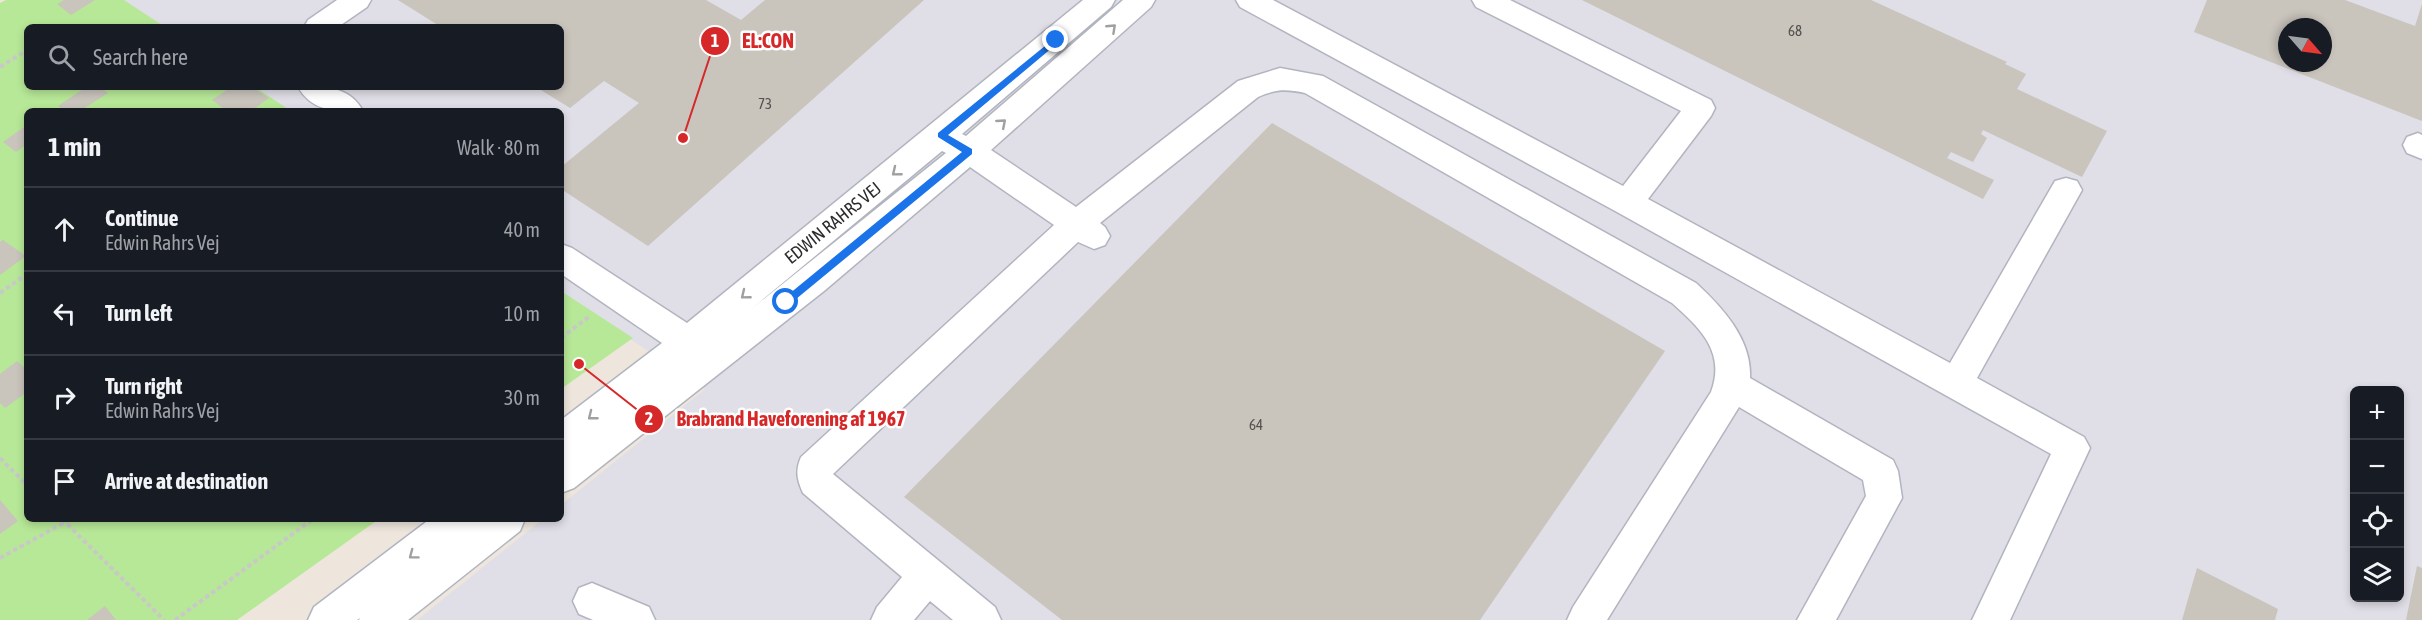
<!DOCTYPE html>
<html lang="en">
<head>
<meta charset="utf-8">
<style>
  :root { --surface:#171b24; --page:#20242c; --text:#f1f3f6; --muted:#9ea1a6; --line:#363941 }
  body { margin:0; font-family:"Asap Condensed",sans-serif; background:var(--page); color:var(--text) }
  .controls { position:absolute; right:18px; bottom:18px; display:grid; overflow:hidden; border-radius:9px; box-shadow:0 3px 9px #0003 }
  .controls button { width:54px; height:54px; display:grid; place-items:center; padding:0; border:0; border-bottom:2px solid var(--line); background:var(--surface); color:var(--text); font:30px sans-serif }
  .compass { position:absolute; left:2278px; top:18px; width:54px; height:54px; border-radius:50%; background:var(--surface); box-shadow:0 3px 9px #0003; rotate:118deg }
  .stop { position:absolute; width:18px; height:18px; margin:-14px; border:4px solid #1a73e8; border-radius:50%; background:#fff }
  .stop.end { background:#1a73e8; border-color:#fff; box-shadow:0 2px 6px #0008 }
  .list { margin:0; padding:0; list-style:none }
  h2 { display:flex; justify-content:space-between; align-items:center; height:78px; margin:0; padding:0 24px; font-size:26px }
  h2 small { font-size:20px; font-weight:400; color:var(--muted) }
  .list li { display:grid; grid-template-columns:39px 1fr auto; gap:18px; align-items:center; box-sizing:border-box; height:84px; padding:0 24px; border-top:2px solid var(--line) }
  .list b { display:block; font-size:22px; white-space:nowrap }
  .list p { margin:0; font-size:20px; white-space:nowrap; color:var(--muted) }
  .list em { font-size:20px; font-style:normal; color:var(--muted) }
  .icon { flex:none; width:33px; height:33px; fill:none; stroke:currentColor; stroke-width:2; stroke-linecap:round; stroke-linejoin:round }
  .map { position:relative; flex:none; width:2422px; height:620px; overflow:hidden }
  .search { position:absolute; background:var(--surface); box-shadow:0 3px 9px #0003; left:24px; top:24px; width:540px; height:66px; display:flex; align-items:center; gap:15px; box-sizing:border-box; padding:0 21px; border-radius:9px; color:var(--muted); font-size:22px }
  .panel { position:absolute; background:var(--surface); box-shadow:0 3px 9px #0003; left:24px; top:108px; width:540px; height:414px; border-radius:9px }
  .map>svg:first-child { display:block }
</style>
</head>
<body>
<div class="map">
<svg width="2422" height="620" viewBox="0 0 2422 620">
  <rect width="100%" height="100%" fill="#eee6dd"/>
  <!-- industrial -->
  <path fill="#e0dee6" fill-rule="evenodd" d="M121,0h2301v620h-2005l126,-101h18v-14l144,-116 -144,-96v-182h-273l-36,-24h309v-60h-399zM2287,27h36v36h-36zM2354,390h46v208h-46z"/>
  <!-- green -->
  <g fill="#b7e897">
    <path d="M6,0h118l41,27h-138v60h228l36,24h-264v408h352l-142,101h-237v-617z"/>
    <path d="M561,291l72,47 -72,51z"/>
  </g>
  <!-- building -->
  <g fill="#c9c4bc" fill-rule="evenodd">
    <path d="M64,0h31l-24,15 -14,-11z"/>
    <path d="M398,0h308l35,20 24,-20h159l-276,246 -87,-57v-22l78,-64 -35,-22 -34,27 -34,-21h25v-60h-120z"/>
    <path d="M1582,0h289l136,62 -2,2 21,10 -9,15 90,42 -25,46 -99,-47 -2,4 6,4 -14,24 -22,-10 -4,6 47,22 -11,19z"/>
    <path d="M2207,0h138l70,26 7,-22v117l-228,-89zM2287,27h36v36h-36z"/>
    <path d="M86,87h14l8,6 -28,18h-15l-7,-5z"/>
    <path d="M231,87h21l17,11 -18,13h-24l-15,-11z"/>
    <path d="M1272,123l393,228 -185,269h-418l-158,-123z"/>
    <path d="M27,125v19l-11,8 -13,-10z"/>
    <path d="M3,240l23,16 -26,19v-33z"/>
    <path d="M17,361l10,9v22l-22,16 -5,-5v-29z"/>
    <path d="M0,500l18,21 -18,13z"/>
    <path d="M2417,566l5,2v52h-16z"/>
    <path d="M2197,568l81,41 -3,11h-93z"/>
    <path d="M105,606l11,14h-29z"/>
  </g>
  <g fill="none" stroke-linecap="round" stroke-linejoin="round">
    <!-- minor casing -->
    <g stroke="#b1b5c0" stroke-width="3">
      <g id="minor">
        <path d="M337,0h34l-4,7 -29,20h-34l4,-7z"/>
        <path d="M1083,0h32l-4,7 -149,127 4,2 157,-136h32l-4,7 -160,143 85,57 162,-126 42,-13 43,8 373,207c26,24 56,56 54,95l143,82 5,11 4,27 -66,122h-39l69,-124 -3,-16 -124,-73 -132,213h-40l6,-13 138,-215c15,-40 -11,-64 -39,-89l-367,-210c-18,-4 -30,-4 -47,4l-158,126 5,4 5,9 -5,9 -11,4 -16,-7 -245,232 162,133 6,13h-48l-23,-19 -16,19h-43l6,-13 25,-30 -99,-84c-6,-13 -8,-22 -2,-36l253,-232 -84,-58 -146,124 -250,197 -13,5v-73l101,-77 -101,-69v-30l11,4 115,75zM942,151l4,2 -196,157z"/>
        <path d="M1236,0h37l350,186 58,-75 -205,-104 -4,-7h38l201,100 4,8 -4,8 -63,83 302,164 105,-182 11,-3 11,3 5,9 -105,188 107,59 6,11 -80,172h-38l79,-166 -434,-242 -377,-205z"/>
        <path d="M298,87c26,0 51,-2 65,24 -26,0 -50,2 -65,-24z"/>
        <path d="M2418,133l4,2v24l-15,-6 -4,-8 4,-8z"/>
        <path d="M430,519h47l-1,2 49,-2 -5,12 -112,89h-49l1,-2 -3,2h-49l6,-13z"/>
        <path d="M592,583l57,24 6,13h-62l-14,-6 -6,-13 6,-13z"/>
      </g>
    </g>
    <!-- path -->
    <g stroke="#c8c8c8" stroke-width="4" stroke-dasharray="4.5 3" stroke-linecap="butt">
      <path d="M0,67l27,-17"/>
      <path d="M0,293l27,-19"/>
      <path d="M561,338l29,-22"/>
      <path d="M0,458l27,27"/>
      <path d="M62,519l102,101"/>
      <path d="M0,558l71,-39"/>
      <path d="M175,620l138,-101"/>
    </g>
    <!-- minor -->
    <use href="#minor" fill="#fff" fill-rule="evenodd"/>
  </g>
  <!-- one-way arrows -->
  <defs><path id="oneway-chevron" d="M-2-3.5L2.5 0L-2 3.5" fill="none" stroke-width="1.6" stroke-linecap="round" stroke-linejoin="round" transform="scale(1.5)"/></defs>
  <g stroke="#a0a0a0">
    <use href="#oneway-chevron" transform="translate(1112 28) rotate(-43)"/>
    <use href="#oneway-chevron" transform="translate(1002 123) rotate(-41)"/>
    <use href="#oneway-chevron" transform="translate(896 172) rotate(141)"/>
    <use href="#oneway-chevron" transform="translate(745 295) rotate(141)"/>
    <use href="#oneway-chevron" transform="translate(592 416) rotate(142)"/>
    <use href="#oneway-chevron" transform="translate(413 555) rotate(143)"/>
  </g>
  <!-- route -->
  <path fill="#1a73e8" d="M1056,37l5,3 -2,2 -111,93 24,14v5l-182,150h-7v-5l179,-147 -24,-15v-4z"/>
  <g text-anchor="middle" stroke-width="5" stroke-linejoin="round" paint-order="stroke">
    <!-- number labels -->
    <g font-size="15" fill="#535250">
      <text x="1795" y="36">68</text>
      <text x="765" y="109">73</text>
      <text x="1256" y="430">64</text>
    </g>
    <!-- street labels -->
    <g font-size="18" fill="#2c2c2c" stroke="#fff">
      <text transform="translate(833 223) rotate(-39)" y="6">EDWIN RAHRS VEJ</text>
    </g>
  </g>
  <!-- callouts -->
  <path fill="none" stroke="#d62828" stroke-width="2" d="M683 138L715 41M579 364L649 419"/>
  <g fill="#d62828" stroke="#fff" stroke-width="2">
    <circle cx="683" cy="138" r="6"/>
    <circle cx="579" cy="364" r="6"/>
    <circle cx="715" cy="41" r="15"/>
    <circle cx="649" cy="419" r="15"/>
  </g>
  <g font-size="18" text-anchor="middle" font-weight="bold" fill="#fff">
    <text x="715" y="47">1</text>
    <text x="649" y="425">2</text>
  </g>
  <g font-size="20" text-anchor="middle" font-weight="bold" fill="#d62828" stroke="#fff" stroke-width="5" stroke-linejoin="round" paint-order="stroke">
    <text x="768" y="48">EL:CON</text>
    <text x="791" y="426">Brabrand Haveforening af 1967</text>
  </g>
</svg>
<div class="controls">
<button>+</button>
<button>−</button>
<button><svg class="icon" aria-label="locate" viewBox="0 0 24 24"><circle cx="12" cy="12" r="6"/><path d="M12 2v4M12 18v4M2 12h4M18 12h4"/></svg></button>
<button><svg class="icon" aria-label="layers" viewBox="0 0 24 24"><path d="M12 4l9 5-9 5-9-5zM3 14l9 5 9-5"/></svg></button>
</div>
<svg class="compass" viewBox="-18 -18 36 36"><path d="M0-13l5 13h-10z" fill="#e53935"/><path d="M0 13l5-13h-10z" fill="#9ea1a6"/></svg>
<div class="stop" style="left:786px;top:302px"></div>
<div class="stop end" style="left:1056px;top:40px"></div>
<div class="search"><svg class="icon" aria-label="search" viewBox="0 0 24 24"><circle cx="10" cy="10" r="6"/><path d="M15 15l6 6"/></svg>Search here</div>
<section class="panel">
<h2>1 min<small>Walk · 80 m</small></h2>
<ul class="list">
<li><svg class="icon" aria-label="ahead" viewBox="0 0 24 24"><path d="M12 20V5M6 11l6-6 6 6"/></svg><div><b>Continue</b><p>Edwin Rahrs Vej</p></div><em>40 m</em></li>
<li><svg class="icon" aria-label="left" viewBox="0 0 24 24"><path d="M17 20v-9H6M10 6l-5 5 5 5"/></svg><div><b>Turn left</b></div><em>10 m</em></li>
<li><svg class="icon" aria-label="right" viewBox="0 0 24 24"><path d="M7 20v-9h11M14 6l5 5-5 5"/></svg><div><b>Turn right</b><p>Edwin Rahrs Vej</p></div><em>30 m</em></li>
<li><svg class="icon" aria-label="arrive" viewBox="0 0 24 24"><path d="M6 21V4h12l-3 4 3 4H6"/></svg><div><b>Arrive at destination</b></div></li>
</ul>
</section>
</div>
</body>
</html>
